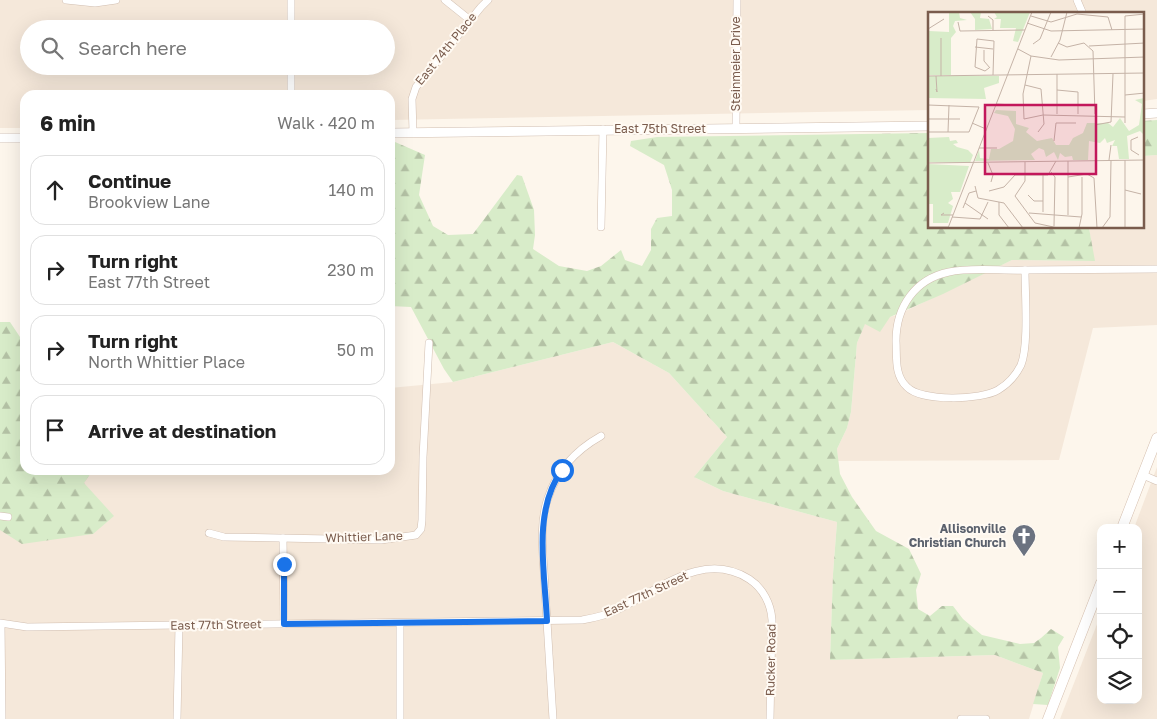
<!DOCTYPE html>
<html lang="en">
<head>
<meta charset="utf-8">
<style>
  :root { --surface:#fff; --page:#f2f2f2; --text:#222; --muted:#767676; --line:#e0e0e0 }
  body { margin:0; font-family:"Golos Text",sans-serif; background:var(--page); color:var(--text) }
  .controls { position:absolute; right:15px; bottom:15px; display:grid; overflow:hidden; border-radius:10px; box-shadow:0 5px 20px #0002 }
  .controls button { width:45px; height:45px; display:grid; place-items:center; padding:0; border:0; border-bottom:1px solid var(--line); background:var(--surface); color:var(--text); font:25px sans-serif }
  .stop { position:absolute; width:15px; height:15px; margin:-11px; border:4px solid #1a73e8; border-radius:50%; background:#fff }
  .stop.end { background:#1a73e8; border-color:#fff; box-shadow:0 1px 5px #0008 }
  .list { margin:0; padding:0; list-style:none }
  h2 { display:flex; justify-content:space-between; align-items:center; height:65px; margin:0; padding:0 20px; font-size:21px }
  h2 small { font-size:16px; font-weight:400; color:var(--muted) }
  .list li { display:grid; grid-template-columns:32px 1fr auto; gap:15px; align-items:center; box-sizing:border-box; height:70px; margin:0 10px 10px; padding:0 10px; border:1px solid var(--line); border-radius:15px }
  .list b { display:block; font-size:19px; white-space:nowrap }
  .list p { margin:0; font-size:16px; white-space:nowrap; color:var(--muted) }
  .list em { font-size:16px; font-style:normal; color:var(--muted) }
  .icon { flex:none; width:28px; height:28px; fill:none; stroke:currentColor; stroke-width:2; stroke-linecap:round; stroke-linejoin:round }
  .map { position:relative; flex:none; width:1157px; height:719px; overflow:hidden }
  .search { position:absolute; background:var(--surface); box-shadow:0 5px 20px #0002; left:20px; top:20px; width:375px; height:55px; display:flex; align-items:center; gap:12px; box-sizing:border-box; padding:0 18px; border-radius:28px; color:var(--muted); font-size:19px }
  .panel { position:absolute; background:var(--surface); box-shadow:0 5px 20px #0002; left:20px; top:90px; width:375px; height:385px; border-radius:15px }
  .map>svg:first-child { display:block }
</style>
</head>
<body>
<div class="map">
<svg width="1157" height="719" viewBox="0 0 1157 719">
  <defs>
    <pattern id="forest-firs" width="22" height="20" patternUnits="userSpaceOnUse" patternTransform="scale(1.25)"><rect width="22" height="20" fill="#d8ecc9"/><path d="M5 1l3.5 6h-7zM16 11l3.5 6h-7z" fill="#b4c2a5"/></pattern>
  </defs>
  <rect width="100%" height="100%" fill="#fdf6ec"/>
  <!-- residential -->
  <g fill="#f5e8da" fill-rule="evenodd">
    <path d="M0,0h1157v99l-14,2v-87h-213l-1,96 -539,10v-25h-365v33h-25zM29,29h357v37h-357z"/>
    <path d="M1157,155v170l-64,3 -34,132 -221,1 -1,-12 10,-21 4,-16 6,-69 8,-20 32,-8 115,-55 82,1 -5,-33h54v-72z"/>
    <path d="M613,342l56,31 58,64 -33,40 29,14 114,31 -4,52 -3,86 165,-5 48,18 -14,46h-1029v-297l25,48h365v-82l63,-6z"/>
    <path d="M1157,467v252h-97l41,-105v86h37v-172h-4z"/>
  </g>
  <!-- forest -->
  <g fill="url(#forest-firs)">
    <path d="M1157,120v35l-14,1v-35z"/>
    <path d="M929,133l1,95h159l6,33 -83,-1 -69,34 -53,23 -10,15 -15,-8 -8,19 -6,69 -4,16 -10,21 3,25 12,23 24,34 33,18 12,25 -5,16 2,19 12,7 12,-10h11l10,13 19,16 38,9 14,-1 7,-5 10,-9 13,8 -6,10 2,21 -12,37 -15,-1 10,-31 -48,-18 -165,5 3,-86 4,-52 -114,-31 -29,-14 33,-40 -58,-64 -56,-31 -160,40 -9,-13 -33,-62 -21,-1v-102l2,-5 -2,-47 5,-10 30,13 -6,40 14,31 15,9 25,-1 44,-59 5,1 12,34 1,25 -2,14 26,17 28,5 14,-5 20,-16 4,10 17,6 9,-16v-21l6,-11 15,-2v-26l-8,-25 -34,-19 1,-5 26,-4z"/>
    <path d="M0,322h10l10,15 5,3v130h68l-9,13 30,33 -21,18 -71,10 -22,-14z"/>
  </g>
  <g fill="none" stroke-linecap="round" stroke-linejoin="round">
    <!-- minor casing -->
    <g stroke="#d1beb0" stroke-width="8">
      <g id="minor">
        <path d="M66,0l29,3 21,-3"/>
        <path d="M445,0l25,20"/>
        <path d="M1077,0l6,14"/>
        <path d="M291,29v-29"/>
        <path d="M291,95v-29"/>
        <path d="M736,129l1,-129"/>
        <path d="M413,133l-1,-34 4,-12 65,-80 7,-7"/>
        <path d="M601,227l2,-98"/>
        <path d="M1025,270c0,24 4,75 -4,95 -5,10 -13,19 -23,25 -17,10 -76,12 -91,-3 -13,-12 -10,-30 -11,-46 0,-34 19,-62 53,-69 22,-5 53,-1 76,-2z"/>
        <path d="M1025,270l132,-1"/>
        <path d="M1143,475l14,6"/>
        <path d="M0,516l8,1"/>
        <path d="M209,533l15,4 157,3 35,-5 5,-6 1,-9 1,-63 6,-114"/>
        <path d="M283,538l1,86"/>
        <path d="M0,623l27,4 555,-7c12,-2 25,-5 37,-11 40,-19 84,-59 130,-30 14,9 22,25 23,41l-2,99"/>
        <path d="M1,624l1,95"/>
        <path d="M177,719l2,-93"/>
        <path d="M400,719v-96"/>
        <path d="M553,719c-3,-43 -5,-87 -8,-130 -1,-29 -7,-63 3,-91 9,-28 28,-48 53,-62"/>
        <path d="M961,719h25"/>
      </g>
    </g>
    <!-- tertiary casing -->
    <g stroke="#d1beb0" stroke-width="10">
      <g id="tertiary">
        <path d="M1143,114l14,-1"/>
        <path d="M390,133l540,-7"/>
        <path d="M0,138h25"/>
      </g>
    </g>
    <!-- secondary casing -->
    <g stroke="#d6c0b0" stroke-width="11">
      <g id="secondary">
        <path d="M1122,528l35,-90"/>
        <path d="M1048,719l53,-136"/>
      </g>
    </g>
    <!-- minor -->
    <use href="#minor" stroke="#fff" stroke-width="7"/>
    <!-- tertiary -->
    <use href="#tertiary" stroke="#fff" stroke-width="9"/>
    <!-- secondary -->
    <use href="#secondary" stroke="#fff" stroke-width="10"/>
  </g>
  <g fill="none" stroke-linecap="round" stroke-linejoin="round">
    <!-- route -->
    <path stroke="#1a73e8" stroke-width="6" d="M284,564v60l263,-3c-2,-48 -15,-110 15,-151"/>
  </g>
  <!-- icons -->
  <defs>
    <g id="church-pin" transform="scale(1.25)"><path d="M0 17L-7.5 6A9.5 9.5 0 1 1 7.5 6Z" fill="#6b7280" stroke="#fffaf3"/><path d="M-1.2-6h2.4v3.5h3.3v2.4h-3.3V6h-2.4V-.1h-3.3v-2.4h3.3Z" fill="#fff"/></g>
  </defs>
  <g fill-rule="evenodd">
    <use href="#church-pin" x="1024" y="536"/>
  </g>
  <g text-anchor="middle" stroke-width="4" stroke-linejoin="round" paint-order="stroke">
    <!-- street labels -->
    <g font-size="12" fill="#7a5c4d" stroke="#fffaf3">
      <text transform="translate(446 49) rotate(-51)" y="4">East 74th Place</text>
      <text transform="translate(736 64) rotate(-90)" y="4">Steinmeier Drive</text>
      <text x="660" y="133">East 75th Street</text>
      <text transform="translate(364 537) rotate(-2)" y="4">Whittier Lane</text>
      <text transform="translate(646 594) rotate(-25)" y="4">East 77th Street</text>
      <text transform="translate(216 625) rotate(-1)" y="4">East 77th Street</text>
      <text transform="translate(771 660) rotate(-89)" y="4">Rucker Road</text>
    </g>
    <!-- worship labels -->
    <g font-size="12" font-weight="bold" fill="#5b616d" stroke="#fffaf3" text-anchor="end">
      <text x="1006" y="533">Allisonville<tspan x="1006" dy="14">Christian Church</tspan></text>
    </g>
  </g>
  <!-- overview -->
  <g transform="translate(928 12)">
    <rect width="216" height="216" fill="#fdf6ec"/>
    <path d="M21,0h10l1,6 7,2 -12,1 -2,5 3,6 -5,6v37h-23l1,-44 20,1zM42,0h11l-1,6 9,1 3,10 -17,1v-11zM66,0h36l-12,30 -5,-1 3,-13h-16l1,-9h-7l3,-2zM0,64h71v7l-15,5 2,11 -58,-1zM216,86v37l-4,-4 -13,5 2,23h-10l-2,-13h-5l3,-6 -8,3 -2,-5 -5,5 -11,-2 -1,19h-15l-1,-4 -7,1 -5,-4 -2,7 -4,-8 -8,5 -2,-7 -5,-2 -8,6 4,6 -60,1 4,-11 1,8 9,1 2,-10h8l14,-8 2,-12 -7,-13 -14,-3 2,-3 20,1v13l13,4 -3,4 11,9 15,-3 4,7h13l4,-7 10,-5 4,-10h21l5,4 7,-9 9,13 10,-6 3,-21 -7,-4zM21,125l1,4 6,-1 2,3 -5,1 4,3 11,3 5,5 -3,8 -42,-1v-24zM0,152l41,2 -9,26h-9l2,7 -5,4 5,3 -5,17h-15v-19h-5z" fill="#d8ecc9"/>
    <path fill="none" stroke="#c5b3a7" stroke-width="1" d="M60,4l5,4v11M103,4l20,6 26,-8 31,3 4,13M30,10l2,9 65,-1M99,11l24,8 94,-2M0,17l16,-10M13,26v38M130,31l9,4 17,-4 9,8 2,63M105,32l7,-5 11,-27M161,34l56,-3M47,35l18,2M90,37l13,7 28,4 86,-3M56,38v11l6,7M103,44l-8,38 1,25 19,-4 82,2M123,45l9,-17 7,-28M61,56l-4,3 -10,-4 2,-28 17,2 -1,34M0,64l217,-3M97,73l16,4M8,77l1,3 -1,-16M129,78l21,2v22M197,83l20,-2M68,92l17,1M0,93l51,2 -10,25h-41M129,102v-40M0,107h32M44,111l14,6M197,111v-107l20,-2M167,113l16,-3 2,-48M20,120l1,-27M110,120l6,-8 -3,-35M210,125l-7,3v10l8,5M126,129l2,-18h20M51,136h18M181,148l2,-15M197,148v68M97,150v19l-10,15 20,27 23,5M0,151l217,-3M60,151l5,12 -2,7M123,160l4,5 -1,49M140,165l19,-3 7,4 3,50M47,174l3,12 26,5 19,25M197,178l16,4M61,179l15,-4 11,-12h33l8,-14M100,183l6,6h9M71,190v13l10,13M37,191l23,16M35,196l6,-15 7,-2M115,200v-37M16,201l-3,2h12M101,201l52,4M140,203v-54M24,205l28,2 8,-17M0,215h20M20,216l84,-216M151,216l3,-14v-37M174,216l8,-11 1,-57"/>
    <path fill="#c2185b" fill-opacity="0.15" stroke="#c2185b" stroke-width="2.5" d="M57,93h111v69h-111z"/>
    <rect width="216" height="216" fill="none" stroke="#7a5c4d" stroke-width="2.5"/>
  </g>
</svg>
<div class="controls">
<button>+</button>
<button>−</button>
<button><svg class="icon" aria-label="locate" viewBox="0 0 24 24"><circle cx="12" cy="12" r="6"/><path d="M12 2v4M12 18v4M2 12h4M18 12h4"/></svg></button>
<button><svg class="icon" aria-label="layers" viewBox="0 0 24 24"><path d="M12 4l9 5-9 5-9-5zM3 14l9 5 9-5"/></svg></button>
</div>
<div class="stop" style="left:562px;top:470px"></div>
<div class="stop end" style="left:284px;top:564px"></div>
<div class="search"><svg class="icon" aria-label="search" viewBox="0 0 24 24"><circle cx="10" cy="10" r="6"/><path d="M15 15l6 6"/></svg>Search here</div>
<section class="panel">
<h2>6 min<small>Walk · 420 m</small></h2>
<ul class="list">
<li><svg class="icon" aria-label="ahead" viewBox="0 0 24 24"><path d="M12 20V5M6 11l6-6 6 6"/></svg><div><b>Continue</b><p>Brookview Lane</p></div><em>140 m</em></li>
<li><svg class="icon" aria-label="right" viewBox="0 0 24 24"><path d="M7 20v-9h11M14 6l5 5-5 5"/></svg><div><b>Turn right</b><p>East 77th Street</p></div><em>230 m</em></li>
<li><svg class="icon" aria-label="right" viewBox="0 0 24 24"><path d="M7 20v-9h11M14 6l5 5-5 5"/></svg><div><b>Turn right</b><p>North Whittier Place</p></div><em>50 m</em></li>
<li><svg class="icon" aria-label="arrive" viewBox="0 0 24 24"><path d="M6 21V4h12l-3 4 3 4H6"/></svg><div><b>Arrive at destination</b></div></li>
</ul>
</section>
</div>
</body>
</html>
